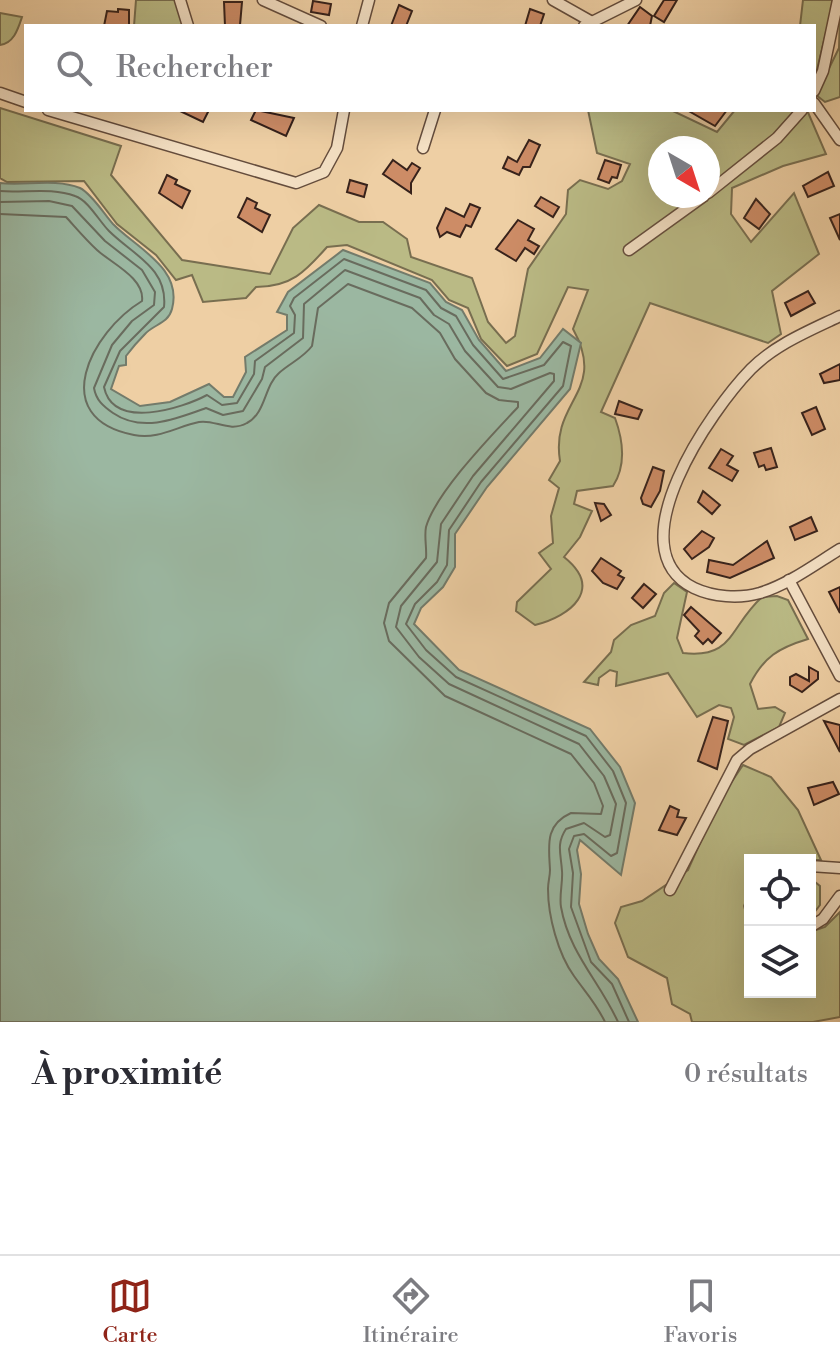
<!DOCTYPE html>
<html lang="fr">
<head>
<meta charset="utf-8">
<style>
  :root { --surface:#fff; --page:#f7f7f7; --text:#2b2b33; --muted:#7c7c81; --line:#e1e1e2; --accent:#8f2418 }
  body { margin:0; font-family:"Libre Bodoni",serif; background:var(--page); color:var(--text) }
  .controls { position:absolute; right:24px; bottom:24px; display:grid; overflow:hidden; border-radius:0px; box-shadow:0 8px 32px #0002 }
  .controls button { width:72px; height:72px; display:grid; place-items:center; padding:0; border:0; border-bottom:2px solid var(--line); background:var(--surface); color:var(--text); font:40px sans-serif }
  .compass { position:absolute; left:648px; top:136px; width:72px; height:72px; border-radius:50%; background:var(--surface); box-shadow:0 8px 32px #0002; rotate:141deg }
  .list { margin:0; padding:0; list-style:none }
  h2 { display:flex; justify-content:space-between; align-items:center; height:104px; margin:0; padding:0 32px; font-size:34px }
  h2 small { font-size:26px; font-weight:400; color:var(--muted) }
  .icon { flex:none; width:44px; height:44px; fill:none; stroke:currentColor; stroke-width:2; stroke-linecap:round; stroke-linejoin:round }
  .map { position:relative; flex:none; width:840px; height:1022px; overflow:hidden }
  .search { position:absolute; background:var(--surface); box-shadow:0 8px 32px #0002; left:24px; right:24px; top:24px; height:88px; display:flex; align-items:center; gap:20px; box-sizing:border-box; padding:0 28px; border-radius:0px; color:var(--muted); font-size:30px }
  .sheet { height:232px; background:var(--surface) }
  nav { display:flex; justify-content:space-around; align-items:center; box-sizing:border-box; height:112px; border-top:2px solid var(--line); background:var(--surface); font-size:22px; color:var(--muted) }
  nav a { display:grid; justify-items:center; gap:4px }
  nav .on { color:var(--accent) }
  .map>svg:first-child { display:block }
</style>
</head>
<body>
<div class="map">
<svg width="840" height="1022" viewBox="0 0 840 1022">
  <rect width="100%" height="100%" fill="#eecfa4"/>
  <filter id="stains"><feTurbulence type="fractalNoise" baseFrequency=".0025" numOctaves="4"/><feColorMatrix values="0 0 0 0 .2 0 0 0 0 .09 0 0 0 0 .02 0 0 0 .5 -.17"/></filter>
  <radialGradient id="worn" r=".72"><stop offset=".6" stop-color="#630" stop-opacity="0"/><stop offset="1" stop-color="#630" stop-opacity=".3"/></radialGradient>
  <!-- green -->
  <g fill="#baba85" stroke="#786e50" stroke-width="2" fill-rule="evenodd">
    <path d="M136,0h40l8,26h-50z"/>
    <path d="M803,0h31l-20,82v-56h-14z"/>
    <path d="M0,13l22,4c-4,12 -8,26 -22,28z"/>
    <path d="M840,15v82l-15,5 -9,-7 23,-47z"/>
    <path d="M0,108l121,38 -10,29 71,85 88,14 23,-46 26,-23 40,17h24l24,17 4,18 61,21 16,44 18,21 9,-7 13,-67 38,-55 2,-24 12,-10 28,9 14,-8 8,-17 -33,-11 -9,-43h83l46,22 18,-22h72l19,44 -43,12 -51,22 -1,26 20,28 43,-49 25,61 -47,37 9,43 -13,9 -118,-40 -49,109 14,6c8,22 11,48 -2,68l-36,5 -3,13 18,7 -12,26 -16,20c40,32 7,59 -29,68l-19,-14 1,-9 34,-33 -12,-16 14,-10 -2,-27 8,-28 -10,-8 11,-19c-10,-61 48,-69 13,-132l15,-39 -20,-3 -31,67 -30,12 -26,-27 -13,-31 -19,-8 -17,-20 -85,-35 -20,2c-22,25 -36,40 -71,40l-10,11 -43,4 -11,-27 -16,5 -20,-25 -39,-31 -33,-43 -77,1 -7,-4zM660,148h48v48h-48z"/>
    <path d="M674,583l13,9 -10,46 6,15c51,6 46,-26 79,-56l15,-1 11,4 20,39c-30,9 -44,18 -58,45l8,25 17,-2 10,6 -6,14 -35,18 -16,-6 6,-22 -3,-9 -12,-3 -22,12 -29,-44 -52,13 1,-14 -7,-2 -11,8 -1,7 -14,-3 27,-30 3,-12 17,-15 24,-9 9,-23z"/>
    <path d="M743,765l28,12 27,33 23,50h-71v31l-6,15 6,20v66h60v-60l15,-5 15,-15v105l-27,5h-121l-2,-8 -18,-10 -5,-26 -39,-21 -13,-34 6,-16 21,-6 46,-31 30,-68z"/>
    <path d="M810,878l10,8v19l-10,13z"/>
  </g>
  <!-- water -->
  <path fill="#9bb7a1" stroke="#737b6b" stroke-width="2" d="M0,183c25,3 55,-5 80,5 12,6 24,26 33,36 23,24 70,44 59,85 -4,15 -18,15 -27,25 -6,6 -13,14 -19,22v9l-7,1 -8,23 29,17 30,-4 39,-18 15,13h9l13,-25 -1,-15 42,-27v-15l-10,-3 11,-20 55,-42 87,33 16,19 16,8 17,30 27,31 34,-13 23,-29 18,14 -11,46 -83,98 -32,47v33l-12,20 -22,21 -7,16 45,46 131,59 30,38 15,36 -14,72 -41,-35 -3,10 4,24 -2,30 9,30 11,25 19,20 20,43h-638z"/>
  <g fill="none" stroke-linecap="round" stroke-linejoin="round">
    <!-- shore -->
    <g stroke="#696c5e" stroke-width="2">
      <path d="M0,191c24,2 52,-4 75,5 13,4 24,25 34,35 24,24 59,37 55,76l-44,44 -16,36c9,44 79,21 103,8l15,10 15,-2 17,-29 1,-13 39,-28 1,-18 -5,-9 4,-8 50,-39 82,31 15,18 15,8 17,29 30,34 41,-14 19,-23 8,4 -8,40 -82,96 -32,48 -2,35 -10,17 -22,22 -9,20 20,26 30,27 130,59 27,35 13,32 -9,50 -6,3 -27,-22 -10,2 -5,13 4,24 -2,34 20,55 21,22 17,38"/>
      <path d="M0,202l49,-1 23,5 33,35 37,29 13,22 -1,13 -22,16 -20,24 -18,43c2,12 9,18 19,25 29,20 63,6 93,-5l17,7 20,-4 19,-32 3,-12 38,-29 1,-34 41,-34 75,28 14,17 15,9 16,27 33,36 13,2 39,-16 4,1v7l-81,95 -32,48 -4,38 -36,44 -5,21 23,30 30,27 130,60 25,32 12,28 -6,31 -5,2 -21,-14 -18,6c-10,15 -5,25 -4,42 1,12 -3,24 -1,36 8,46 39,75 57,115"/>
      <path d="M0,214l66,3c10,11 20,23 31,33 14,13 48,28 45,51 -51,31 -96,117 -8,134 24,5 44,-9 65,-13 16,-3 30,11 48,1 19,-10 17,-37 32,-50 11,-10 24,-15 33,-27l6,-38 30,-24 64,24 28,25 15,26 31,34 13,7 19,2v5c-25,27 -82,85 -92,120 -2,10 1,21 0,31l-37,45 -5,20 5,18 56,55 126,58 23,29 9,23 -2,8 -30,-1c-27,12 -22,34 -21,57 0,6 -2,12 -2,19 0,27 10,65 26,87 12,17 22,27 31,46"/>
    </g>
  </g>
  <!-- building -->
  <g fill="#cd8c66" stroke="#37221b" stroke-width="2">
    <path d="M664,0h13l-13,22 -10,-6z"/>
    <path d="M313,1l18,3 -2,11 -18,-3z"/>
    <path d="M224,2h18l-2,23 -15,1z"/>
    <path d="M399,5l13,6 -6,15h-15z"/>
    <path d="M640,7l12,9 -2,10h-23z"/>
    <path d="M118,9l11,1v16h-25l3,-15 11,1z"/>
    <path d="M530,9l14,5 -4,12h-15z"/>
    <path d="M178,110h31l-6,12z"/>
    <path d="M256,110l38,8 -8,18 -35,-16z"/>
    <path d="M687,110h40l-12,16z"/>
    <path d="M529,140l11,5 -10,22h-7l-4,8 -16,-7 5,-11 9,5z"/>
    <path d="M393,160l14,10 5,-7 8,5 -9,15v10l-28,-19z"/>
    <path d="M605,160l16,5 -4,13 -5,-1 -3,6 -11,-4z"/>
    <path d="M828,172l6,14 -26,11 -5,-11z"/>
    <path d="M167,175l10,5 -2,4 15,7 -8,17 -23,-15z"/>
    <path d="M350,180l17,5 -3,12 -17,-5z"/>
    <path d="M541,197l18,10 -6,10 -18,-11z"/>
    <path d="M247,198l10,5 -2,5 15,7 -8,17 -24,-15z"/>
    <path d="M756,199l14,15 -11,15 -15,-11z"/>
    <path d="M470,204l10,4 -9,19 -5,-2 -6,12 -13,-5 -7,5 -3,-9 9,-20 18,9z"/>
    <path d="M840,214v26l-10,-22z"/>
    <path d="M518,220l16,9 -6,11 11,6 -5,8 -9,-6 -9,13 -20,-12z"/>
    <path d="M808,291l7,12 -24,13 -6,-13z"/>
    <path d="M840,364v16l-16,3 -4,-9z"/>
    <path d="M619,401l23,9 -4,9 -23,-5z"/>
    <path d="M816,407l9,22 -13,6 -10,-22z"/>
    <path d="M771,448l6,19 -11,3 -2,-5 -5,2 -5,-14z"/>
    <path d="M721,449l12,7 -6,9 11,6 -6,10 -23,-13z"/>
    <path d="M653,467l11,4 -4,20 -9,16 -8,-3 -2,-6z"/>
    <path d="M703,491l17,14 -8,9 -14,-12z"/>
    <path d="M595,503l9,1 7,11 -10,6z"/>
    <path d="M811,517l6,14 -22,9 -5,-13z"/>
    <path d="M702,531l12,7 -5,9 -17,12 -8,-10z"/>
    <path d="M767,541l7,17 -44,20 -23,-6 2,-12 24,5z"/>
    <path d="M601,558l20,13 -3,4 6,3 -7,11 -14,-6 -11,-12z"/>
    <path d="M644,584l12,10 -13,14 -11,-10z"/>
    <path d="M840,587v26l-11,-21z"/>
    <path d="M691,607l30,26 -9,10 -4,-4 -5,5 -8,-8 4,-5 -15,-16z"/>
    <path d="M809,667l9,5v7l-16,13 -12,-7v-8l6,-3 13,7z"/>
    <path d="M713,717l15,4 -11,48 -19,-8z"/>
    <path d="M824,721l16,4v27z"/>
    <path d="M833,782l6,12 -25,11 -6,-17z"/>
    <path d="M670,806l9,4 -2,7 9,1 -9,17 -18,-5z"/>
  </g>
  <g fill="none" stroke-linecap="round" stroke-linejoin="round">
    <!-- street casing -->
    <g stroke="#654d3d" stroke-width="13">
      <g id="street">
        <path d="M180,0l8,26"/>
        <path d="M263,0l58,26"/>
        <path d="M553,0l39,22"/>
        <path d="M362,26l7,-26"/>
        <path d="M584,26l52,-26"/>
        <path d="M814,91l9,-20 15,-71"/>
        <path d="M0,93l26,9"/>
        <path d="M814,103l26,37"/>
        <path d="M48,110l248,73 28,-11 13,-24 7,-38"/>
        <path d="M423,148l12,-38"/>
        <path d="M708,193l69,-55 25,-28"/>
        <path d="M629,250l75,-54"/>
        <path d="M840,316c-31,15 -64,28 -89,53 -39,40 -137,179 -57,219 19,9 45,11 66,5 29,-9 54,-28 80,-44"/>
        <path d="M789,580l51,96"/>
        <path d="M810,866l30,2"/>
        <path d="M670,890l67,-130 13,-11 90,-50"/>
        <path d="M810,927l13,-8 17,-23"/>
      </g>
    </g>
    <!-- street -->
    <use href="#street" stroke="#f4e0c4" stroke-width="10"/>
  </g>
  <rect width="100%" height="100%" filter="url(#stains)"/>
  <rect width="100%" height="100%" fill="url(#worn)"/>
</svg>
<div class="controls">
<button><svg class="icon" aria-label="locate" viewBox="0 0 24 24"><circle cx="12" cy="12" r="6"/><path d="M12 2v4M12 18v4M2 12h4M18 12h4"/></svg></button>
<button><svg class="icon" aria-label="layers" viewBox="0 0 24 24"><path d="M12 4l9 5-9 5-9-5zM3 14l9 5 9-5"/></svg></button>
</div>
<svg class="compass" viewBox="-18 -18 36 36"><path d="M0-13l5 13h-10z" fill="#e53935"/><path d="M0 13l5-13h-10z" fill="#7c7c81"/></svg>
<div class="search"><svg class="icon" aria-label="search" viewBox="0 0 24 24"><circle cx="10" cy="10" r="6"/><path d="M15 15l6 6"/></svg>Rechercher</div>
</div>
<section class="sheet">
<h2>À proximité<small>0 résultats</small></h2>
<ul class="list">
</ul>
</section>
<nav>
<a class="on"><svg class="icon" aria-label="map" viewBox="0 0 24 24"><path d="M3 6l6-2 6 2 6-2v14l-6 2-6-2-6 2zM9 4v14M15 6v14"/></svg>Carte</a>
<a><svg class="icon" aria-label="directions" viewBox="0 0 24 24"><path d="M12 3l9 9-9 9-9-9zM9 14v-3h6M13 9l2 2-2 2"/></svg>Itinéraire</a>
<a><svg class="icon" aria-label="saved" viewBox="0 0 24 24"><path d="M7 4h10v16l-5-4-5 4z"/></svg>Favoris</a>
</nav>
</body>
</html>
